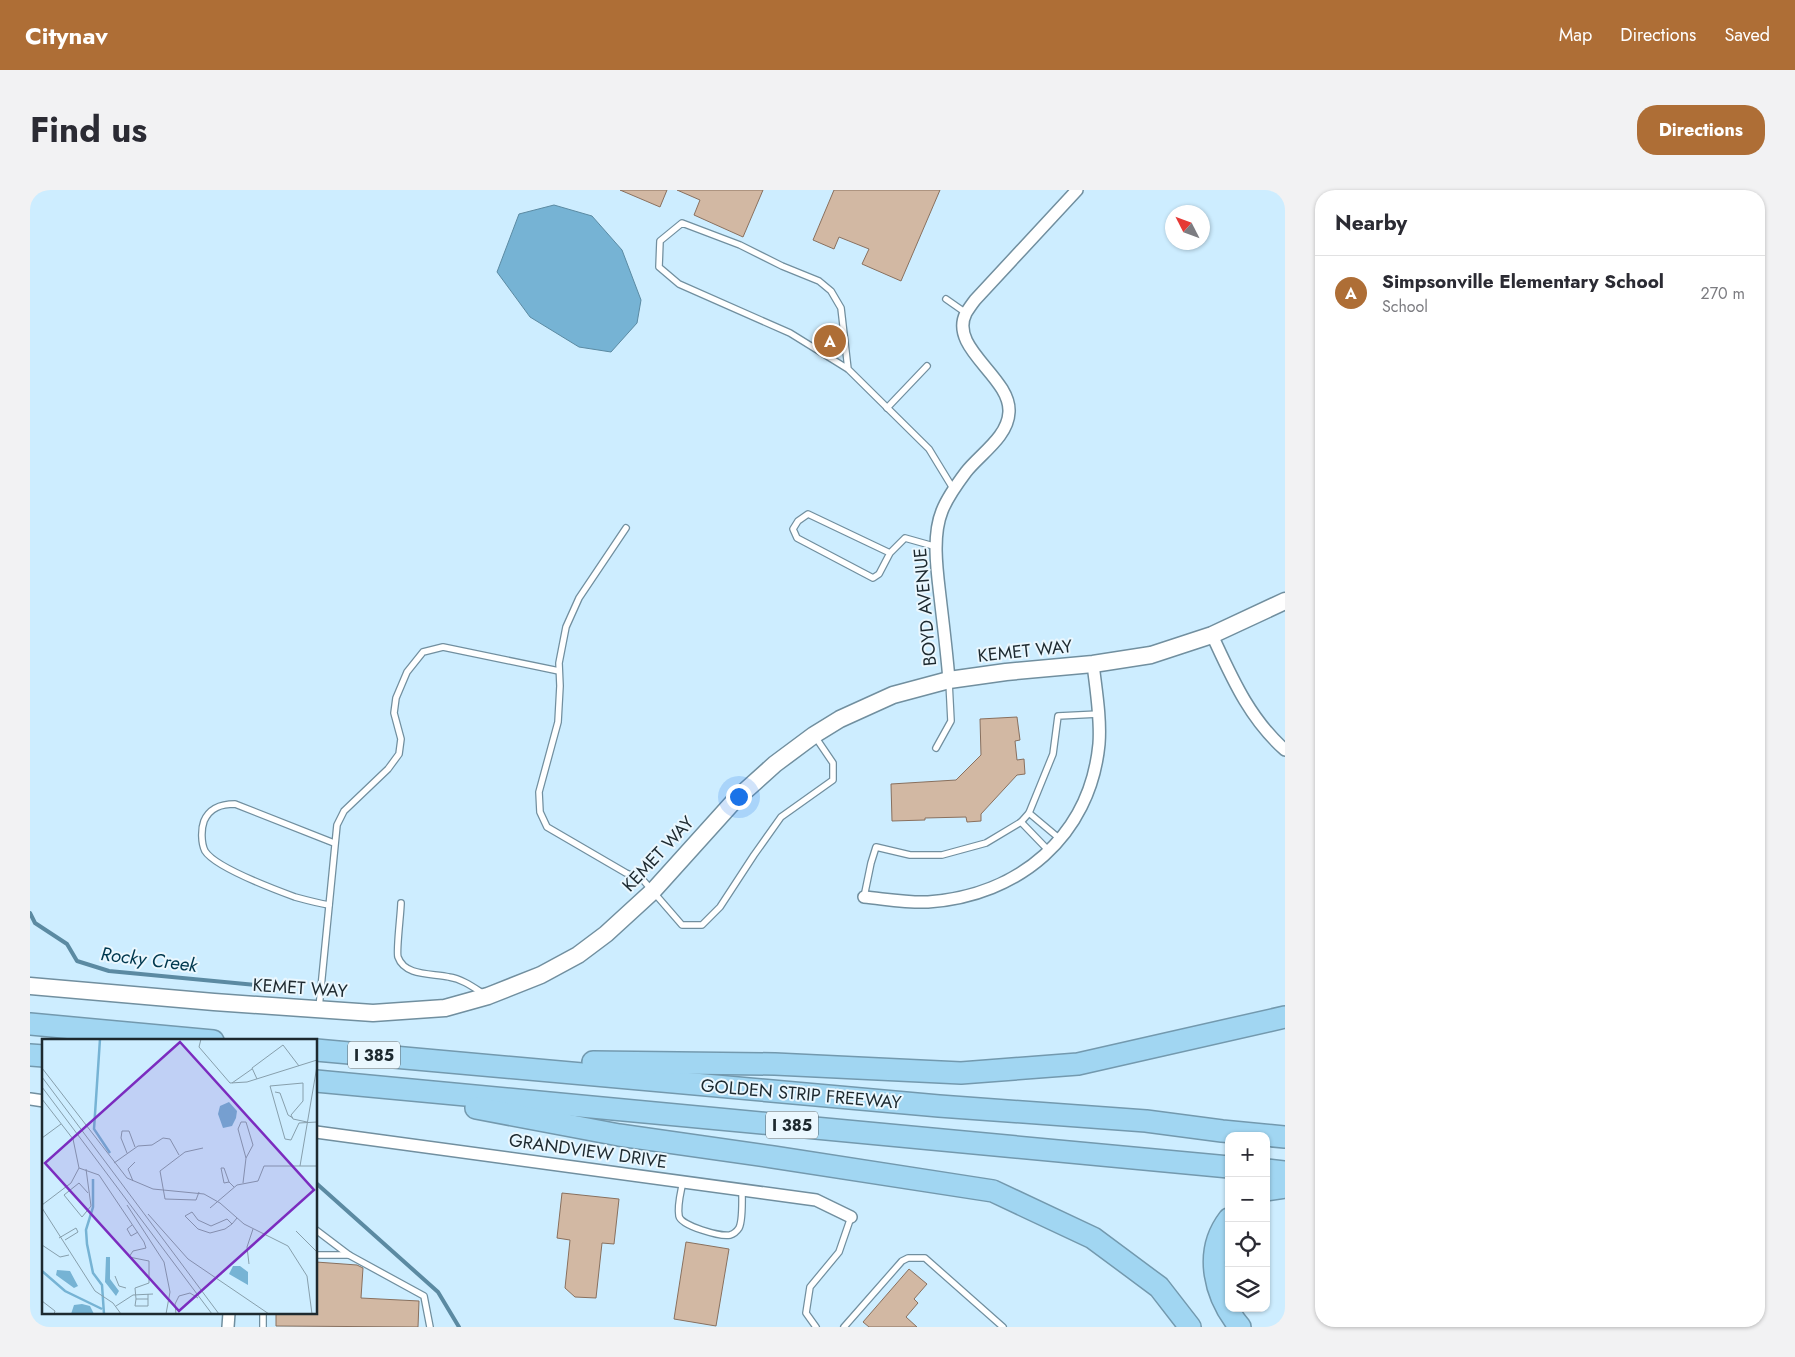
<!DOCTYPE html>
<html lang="en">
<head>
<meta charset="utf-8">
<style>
  :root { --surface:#fff; --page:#f2f2f3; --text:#2b2b33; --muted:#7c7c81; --line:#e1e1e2; --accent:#ae6e36 }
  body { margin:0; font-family:Jost,sans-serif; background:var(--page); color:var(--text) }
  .controls { position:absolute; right:15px; bottom:15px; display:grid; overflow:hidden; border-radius:10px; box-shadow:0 1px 4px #0004 }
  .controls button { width:45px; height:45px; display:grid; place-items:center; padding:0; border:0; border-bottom:1px solid var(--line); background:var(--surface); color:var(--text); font:25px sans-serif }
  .compass { position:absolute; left:1135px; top:15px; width:45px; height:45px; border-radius:50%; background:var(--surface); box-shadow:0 1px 4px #0004; rotate:312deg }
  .you { position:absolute; left:708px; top:606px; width:18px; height:18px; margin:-12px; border:4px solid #fff; border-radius:50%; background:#1a73e8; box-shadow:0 0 0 8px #1a73e833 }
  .badge { display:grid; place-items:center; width:32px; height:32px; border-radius:50%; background:var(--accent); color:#fff; font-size:16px; font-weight:700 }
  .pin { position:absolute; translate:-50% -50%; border:2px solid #fff; box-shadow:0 1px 5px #0006 }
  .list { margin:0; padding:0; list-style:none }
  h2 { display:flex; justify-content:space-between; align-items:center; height:65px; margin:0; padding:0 20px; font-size:21px }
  h2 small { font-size:16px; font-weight:400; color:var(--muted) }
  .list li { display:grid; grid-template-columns:32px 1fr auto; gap:15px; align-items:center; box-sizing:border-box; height:75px; padding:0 20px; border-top:1px solid var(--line) }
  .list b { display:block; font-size:19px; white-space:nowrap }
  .list p { margin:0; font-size:16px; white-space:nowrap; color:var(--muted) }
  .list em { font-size:16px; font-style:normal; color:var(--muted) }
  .icon { flex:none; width:28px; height:28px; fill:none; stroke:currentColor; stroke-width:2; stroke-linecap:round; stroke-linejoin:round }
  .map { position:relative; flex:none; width:1255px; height:1137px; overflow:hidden; border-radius:20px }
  header { display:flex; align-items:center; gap:30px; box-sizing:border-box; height:70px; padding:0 25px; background:var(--accent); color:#fff }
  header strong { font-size:24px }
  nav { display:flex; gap:28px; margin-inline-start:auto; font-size:18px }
  .intro { display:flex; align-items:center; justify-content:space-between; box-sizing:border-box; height:120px; padding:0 30px }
  h1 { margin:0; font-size:35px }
  .button { padding:12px 22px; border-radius:20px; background:var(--accent); color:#fff; font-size:18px; font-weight:700 }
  main { display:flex; gap:30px; padding:0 30px }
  aside { flex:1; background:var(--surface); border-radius:20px; box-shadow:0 1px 4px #0004 }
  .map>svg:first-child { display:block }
</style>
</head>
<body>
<header>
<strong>Citynav</strong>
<nav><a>Map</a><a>Directions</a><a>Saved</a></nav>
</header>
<div class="intro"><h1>Find us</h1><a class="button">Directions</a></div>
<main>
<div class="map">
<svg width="1255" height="1137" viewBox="0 0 1255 1137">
  <rect width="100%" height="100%" fill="#cdedff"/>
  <!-- water -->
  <path fill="#76b3d4" stroke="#5b8aa2" d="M524,15l38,11 30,34 19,50 -4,23 -26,29 -32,-5 -49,-30 -33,-45 22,-58z"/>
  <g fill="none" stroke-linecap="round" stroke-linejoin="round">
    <!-- stream -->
    <g stroke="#5b8aa2" stroke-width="4">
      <path d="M0,723l5,10 32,21 10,17 32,10 147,14"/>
      <path d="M286,993l122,109 21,35"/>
    </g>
  </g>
  <!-- building -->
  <g fill="#d2b8a3" stroke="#89705e">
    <path d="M590,0h47l-7,17z"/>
    <path d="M647,0h86l-20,47 -49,-22 6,-15z"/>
    <path d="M804,0h106l-39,91 -39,-17 7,-15 -30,-12 -5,12 -21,-9z"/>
    <path d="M987,527l3,23 -5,1 2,19 7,-1 1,15 -8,1 -36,39v7l-14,1 -1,-5 -41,1v2l-33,1 -1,-37 65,-4 25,-25 -1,-36z"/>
    <path d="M532,1003l57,6 -5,45 -12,-1 -6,55 -21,-1 -10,-9 5,-48 -13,-2z"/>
    <path d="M656,1052l43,7 -13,77 -42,-7z"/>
    <path d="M286,1072l41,3 6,3 -2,30 58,3 -1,26 -142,-1v-13h40z"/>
    <path d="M879,1079l18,15 -13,15 4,4 -12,14 11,10h-48l-6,-5z"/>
  </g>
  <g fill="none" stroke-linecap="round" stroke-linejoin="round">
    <!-- lane casing -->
    <g stroke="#718f9f" stroke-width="8">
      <g id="lane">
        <path d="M916,109l20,14"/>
        <path d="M818,179l-7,-61 -10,-17 -12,-10 -37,-15 -42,-21 -58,-22 -22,18 -1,26 20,17 111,49 58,36 81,80 25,41"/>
        <path d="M857,218l40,-42"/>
        <path d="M596,338l-47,70 -13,29 -7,36 1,23 -2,36 -19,70 1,20 7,15 79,46 17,7 39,45h20l18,-18 34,-52 27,-38 52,-37v-17l-19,-28"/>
        <path d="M860,363l-11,21 -6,4 -76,-40 -4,-9 5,-8 10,-7 82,39 15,-15 32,9"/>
        <path d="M906,558l15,-27 -2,-39"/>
        <path d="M999,623l31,26"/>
        <path d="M991,632l28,29"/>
        <path d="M834,707l7,-34 5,-16 34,8h32l44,-12 35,-21 8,-9 24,-59 5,-38 41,-2"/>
        <path d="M371,713c0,9 -5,48 -3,54 7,20 36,16 51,20 13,2 24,10 35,17"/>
        <path d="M299,715c-12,-2 -23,-5 -34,-8 -19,-7 -80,-30 -90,-46 -4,-8 -4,-22 -1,-30 6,-14 18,-17 31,-17l99,39"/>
        <path d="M289,818l18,-183 7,-14 44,-42 11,-15 2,-15 -7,-26 2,-15 11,-26 16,-20 20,-5 116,24"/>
        <path d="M653,991c-2,11 -6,24 -4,35 2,10 42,21 51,19 4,-1 7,-4 9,-7 4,-8 3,-29 3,-38"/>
        <path d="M286,1040l33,25 75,41 6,31"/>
        <path d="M286,1065h33"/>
        <path d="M233,1137v-14"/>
        <path d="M786,1137l-10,-14 4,-26 29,-35 12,-35"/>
        <path d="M814,1137l58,-66 6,-3h17l78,69"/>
      </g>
    </g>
    <!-- street casing -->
    <g stroke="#718f9f" stroke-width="14">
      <g id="street">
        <path d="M1182,445c20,43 37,83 73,115"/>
        <path d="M919,490c-2,-25 -5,-50 -8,-75 -3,-28 -10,-67 1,-94 5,-13 15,-27 24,-39 14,-18 42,-35 43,-60 2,-35 -61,-64 -43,-99 3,-5 6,-9 9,-13l102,-110"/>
        <path d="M834,707c21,2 44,6 64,5 91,-6 162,-66 171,-158 2,-26 -3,-54 -6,-80"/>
        <path d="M0,909l14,2"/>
        <path d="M286,942l500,68 35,17"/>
        <path d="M198,1137l1,-14"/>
      </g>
    </g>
    <!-- secondary casing -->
    <g stroke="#718f9f" stroke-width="19">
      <path id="secondary" d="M0,796l184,16 159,11 72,-5 43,-12 53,-21 37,-20 28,-21 47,-43 82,-91 40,-36 39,-29 26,-16 53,-24 56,-15 57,-8 87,-8 58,-9 61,-20 73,-34"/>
    </g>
    <!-- highway casing -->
    <g stroke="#7399ae" stroke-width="24">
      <g id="highway">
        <path d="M0,834l183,17"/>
        <path d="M286,860l623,56 207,15 76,10 63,6"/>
        <path d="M0,865l14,1"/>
        <path d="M563,872l182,2 186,9 117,-9 207,-47"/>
        <path d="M286,891l913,86"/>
        <path d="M446,918l143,27 154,22 220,34 100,47 66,49 31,40"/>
        <path d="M1236,980l19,2"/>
        <path d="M1236,1000l19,-3"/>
        <path d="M1199,1029c-26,34 -14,78 11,108"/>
      </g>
    </g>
    <!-- lane -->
    <use href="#lane" stroke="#fff" stroke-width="5.5"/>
    <!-- street -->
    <use href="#street" stroke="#fff" stroke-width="11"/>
    <!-- secondary -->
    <use href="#secondary" stroke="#fff" stroke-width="16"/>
    <!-- highway -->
    <use href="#highway" stroke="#a1d6f2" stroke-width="21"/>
  </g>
  <g text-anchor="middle" stroke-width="4" stroke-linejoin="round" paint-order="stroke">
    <!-- shield labels -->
    <g fill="#eaf7fe" stroke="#5a676d" stroke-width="1">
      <rect x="318" y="851.5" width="52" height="27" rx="4"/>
      <rect x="736" y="921.5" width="52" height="27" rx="4"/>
    </g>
    <g font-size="16" font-weight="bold" fill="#1d292f">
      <text x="344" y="871">I 385</text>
      <text x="762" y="941">I 385</text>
    </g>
    <!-- street labels -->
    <g font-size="18" fill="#1d292f" stroke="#eaf7fe">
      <text transform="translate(895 417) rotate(-95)" y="6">BOYD AVENUE</text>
      <text transform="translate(995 461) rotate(-6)" y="6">KEMET WAY</text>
      <text transform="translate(628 664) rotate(-47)" y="6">KEMET WAY</text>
      <text transform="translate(270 798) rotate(4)" y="6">KEMET WAY</text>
      <text transform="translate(771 904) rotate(5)" y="6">GOLDEN STRIP FREEWAY</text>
      <text transform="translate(558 961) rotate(8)" y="6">GRANDVIEW DRIVE</text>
    </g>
    <!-- water labels -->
    <g font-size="19" font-style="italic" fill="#00384e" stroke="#eaf7fe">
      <text transform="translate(119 769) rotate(7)" y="7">Rocky Creek</text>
    </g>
  </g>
  <!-- overview -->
  <g transform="translate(12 849)">
    <rect width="275" height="275" fill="#cdedff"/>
    <path d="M187,63l8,9 -1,7 -4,8 -9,2 -5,-14 2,-8zM64,218h4v22l9,12 -3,5 -11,-14zM191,227h7l8,6v13l-19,-11zM15,231l13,1 8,15 -4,2 -18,-13zM40,265l8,2 4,8h-23l3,-9z" fill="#76b3d4"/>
    <path fill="none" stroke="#76b3d4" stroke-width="2.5" d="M58,0l-6,90 16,24M51,140v28l-7,23 1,14 6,29 9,12 2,29M0,232l23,20 37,18"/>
    <path fill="none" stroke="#879fac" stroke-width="1" d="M159,0l-2,8 31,36 17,-1 70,-22M0,29l85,110 26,11 51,5 16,9 24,21 44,22 19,30 5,38M0,38l177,237M215,40l-5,-11 31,-23 16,21M190,44l20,-14M0,48l170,227M233,53l5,1 8,22 5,3M0,60l31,40 6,29 -8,15 -29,22M265,83l-14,-3 -2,-4 12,-14v-18l-33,3 15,53 6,1 8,-17 18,-1M0,99l19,-14M85,114l-6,-15 1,-7h7l6,16M72,124l24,-17 14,-1 11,-7 7,1 9,16M258,127l17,-100M37,129l20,7 45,67 2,6 -13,3 -4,6 20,4v22l-14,5 1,11M44,130l5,37 -9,11 -18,-22 15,-12 9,10M91,142l-5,-12 7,-7M187,143l-5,1 -3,-15h3l5,14 5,5M201,144l3,-25 -8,-29 3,-7h5l7,23 -7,13M157,153l-3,8 -31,-1 -5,-28 25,-19 18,-4M85,166l37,57 6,30 -4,22M0,169l53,83 18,12 8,11M168,169l27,-23 21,-4 6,-15h53M106,175l40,45 81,55M190,185l-5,-5 -16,7 -13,-6 -6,-8 -7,4 13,13 12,4 15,-4 7,-5 5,-6M90,186l-5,4 4,7 7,-4M254,192l21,21M17,199l17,-10 2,4 -13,8M0,206l18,12 9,-2M207,225l-2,-17 6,-18M73,237l4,10 7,2M106,255v12h-13l1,-7h12M0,262l13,10 -1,3M74,267l17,-11 20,-1M134,275l-1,-10 4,-8 11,-3 8,5"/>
    <path fill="#7b2cbf" fill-opacity="0.15" stroke="#7b2cbf" stroke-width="2.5" d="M138,3l134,148 -135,121 -134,-148z"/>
    <rect width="275" height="275" fill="none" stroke="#1d292f" stroke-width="2.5"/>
  </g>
</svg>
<div class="controls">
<button>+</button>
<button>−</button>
<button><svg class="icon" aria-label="locate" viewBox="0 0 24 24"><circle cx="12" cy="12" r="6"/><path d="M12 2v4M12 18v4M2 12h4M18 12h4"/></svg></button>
<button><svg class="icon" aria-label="layers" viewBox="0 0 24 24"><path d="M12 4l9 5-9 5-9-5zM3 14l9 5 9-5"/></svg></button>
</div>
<svg class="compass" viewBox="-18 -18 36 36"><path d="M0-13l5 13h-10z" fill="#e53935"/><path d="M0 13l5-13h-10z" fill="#7c7c81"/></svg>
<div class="you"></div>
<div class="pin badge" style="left:800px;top:151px">A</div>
</div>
<aside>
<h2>Nearby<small></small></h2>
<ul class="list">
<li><span class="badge">A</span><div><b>Simpsonville Elementary School</b><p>School</p></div><em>270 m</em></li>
</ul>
</aside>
</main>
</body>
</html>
